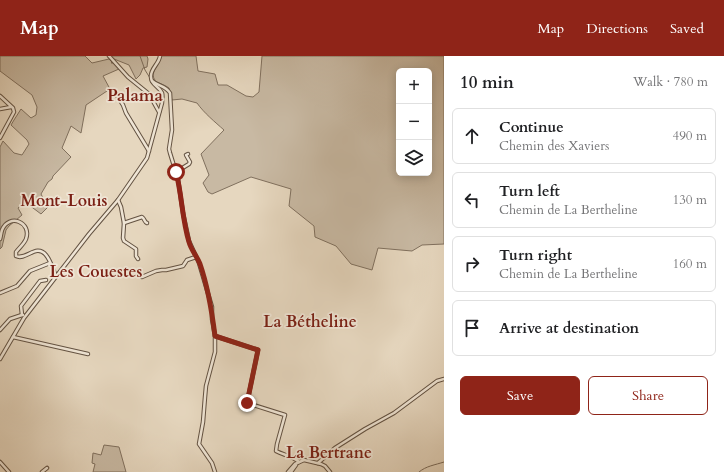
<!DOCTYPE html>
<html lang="en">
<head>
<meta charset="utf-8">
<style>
  :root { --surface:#fff; --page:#f2f2f2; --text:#202124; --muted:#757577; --line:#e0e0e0; --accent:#8f2418 }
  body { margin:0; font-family:Cardo,serif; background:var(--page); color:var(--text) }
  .controls { position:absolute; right:12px; top:12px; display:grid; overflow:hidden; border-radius:6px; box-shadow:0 2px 10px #0003 }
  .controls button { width:36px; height:36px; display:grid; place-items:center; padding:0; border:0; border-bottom:1px solid var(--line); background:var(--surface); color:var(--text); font:20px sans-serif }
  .stop { position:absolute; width:12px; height:12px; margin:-9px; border:3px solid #8f2418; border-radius:50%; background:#fff }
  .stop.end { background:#8f2418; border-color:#fff; box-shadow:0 1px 4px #0008 }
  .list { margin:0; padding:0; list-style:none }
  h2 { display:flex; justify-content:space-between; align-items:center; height:52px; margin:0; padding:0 16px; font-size:17px }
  h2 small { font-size:13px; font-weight:400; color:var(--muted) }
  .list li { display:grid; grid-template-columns:26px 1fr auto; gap:12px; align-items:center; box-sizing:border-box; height:56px; margin:0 8px 8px; padding:0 8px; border:1px solid var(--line); border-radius:6px }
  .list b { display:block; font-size:15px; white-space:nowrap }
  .list p { margin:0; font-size:13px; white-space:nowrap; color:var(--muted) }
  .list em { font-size:13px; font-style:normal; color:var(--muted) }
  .actions { display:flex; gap:8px; padding:12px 16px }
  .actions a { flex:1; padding:9px 0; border:1px solid var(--accent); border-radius:6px; text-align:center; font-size:14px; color:var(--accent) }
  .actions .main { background:var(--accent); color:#fff }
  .icon { flex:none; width:22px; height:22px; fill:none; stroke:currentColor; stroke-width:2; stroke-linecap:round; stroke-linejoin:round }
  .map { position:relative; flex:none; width:444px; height:416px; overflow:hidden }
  header { display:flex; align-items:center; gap:24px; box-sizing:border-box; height:56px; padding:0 20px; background:var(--accent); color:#fff }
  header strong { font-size:19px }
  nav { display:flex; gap:22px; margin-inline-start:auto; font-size:14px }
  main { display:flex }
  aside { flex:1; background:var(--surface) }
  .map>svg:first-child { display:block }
</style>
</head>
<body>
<header>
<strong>Map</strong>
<nav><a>Map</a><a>Directions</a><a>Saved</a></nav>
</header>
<main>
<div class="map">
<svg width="444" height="416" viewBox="0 0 444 416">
  <rect width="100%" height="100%" fill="#e6d7bf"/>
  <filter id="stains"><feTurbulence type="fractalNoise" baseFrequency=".005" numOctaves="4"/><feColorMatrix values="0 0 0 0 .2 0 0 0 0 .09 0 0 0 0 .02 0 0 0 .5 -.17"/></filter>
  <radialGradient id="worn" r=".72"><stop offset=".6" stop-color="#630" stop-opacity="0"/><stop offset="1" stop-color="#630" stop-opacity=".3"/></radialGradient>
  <!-- green -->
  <g fill="#c8b9a3" stroke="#80705e" fill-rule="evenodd">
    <path d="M0,0h85l7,7 17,-4 3,3 -1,1h2l6,6 -16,7 7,13 -24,16 -5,28 -10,-7 -9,22 9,9 -18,19 -1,3 -4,3 -7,12 3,6 7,4 -10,10 -16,-12 -7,6 4,7 -13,11 -3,4 -4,17 -2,2v-102l3,-6 11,12 8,2 7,-11 -2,-4 -16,-15 3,-5 7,-11 10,9 5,-3 1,-8 -5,-12 -32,-24z"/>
    <path d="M111,0h36l1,3 -1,8 -4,1 -3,7 -4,4 -7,-14 -15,-6z"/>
    <path d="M161,0h35l2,15 17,3 3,11h9l19,11 7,1 6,-5 3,-36h182v188l-22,1 -10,6 -34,-3 -6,22 -21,-6 -15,-18 -21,-9 -1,-11 -25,-20 2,-17 -40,-12 -39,17 -4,-2 -5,-9 6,-8 -8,-21 23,-24c-9,-8 -20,-17 -27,-27l-15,-4 -10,1 -3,-12c-4,-3 -8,-4 -12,-6 -10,-8 3,-17 4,-26zM399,15h30v102h-30z"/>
    <path d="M104,389l15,2 7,25h-33l2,-8 -3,-1 1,-10 8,2z"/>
  </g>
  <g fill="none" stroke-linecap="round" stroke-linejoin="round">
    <!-- stream -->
    <g stroke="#7c6c5b" stroke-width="1">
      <path d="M140,0l5,14 5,8"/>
      <path d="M419,416c7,-6 16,-7 25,-10"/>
    </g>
    <!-- minor casing -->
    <g stroke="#635242" stroke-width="4.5">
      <g id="minor">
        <path d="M109,0l19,21 21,17 10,18"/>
        <path d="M152,25c6,5 14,5 18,12l2,37 -3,19 1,4 8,26 5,34 6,28 10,22 13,44v12l3,17v16l-9,34 -1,11 -2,25 -4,22 13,19 3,9"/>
        <path d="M116,38l7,11 3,8 23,38"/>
        <path d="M0,40l13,12 1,4 -14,26"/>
        <path d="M0,53l11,-2"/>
        <path d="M176,116l13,-8 1,-2 -4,-7 2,-1"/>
        <path d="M118,144l3,7 3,16 -1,15 1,3 12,8v7l2,3"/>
        <path d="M124,167l18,-6c3,2 2,5 5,6"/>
        <path d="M0,183c1,-3 1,-6 2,-9 7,-17 30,-8 24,9 -2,5 -7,9 -10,13v4c10,5 20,-13 30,-1 5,6 7,15 10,21"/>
        <path d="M142,221l14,-6 6,-1h4l17,-4 4,-6 9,-3"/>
        <path d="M0,237l17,-7 13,-15 20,-8"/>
        <path d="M22,259l-1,-9 19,-25 6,-1"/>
        <path d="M0,274l10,-11 12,-4h1"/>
        <path d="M215,280l43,14 -11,53 38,12 -8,29 -1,7c7,4 17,5 23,11"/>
        <path d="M13,281l75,17"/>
        <path d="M0,303l24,-41 65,-84 29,-34 29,-42 15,-55c0,-3 1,-7 0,-10 -3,-7 -11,-8 -11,-16 -1,-8 8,-13 9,-21"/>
        <path d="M0,406l9,10"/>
        <path d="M318,407l17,-15 30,-19 29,-16 43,-32 7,-2"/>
        <path d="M42,416l5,-4"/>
        <path d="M288,416l7,-8 9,-4 17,4 4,2 5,6"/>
        <path d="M291,416l5,-7"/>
      </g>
    </g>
    <!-- minor -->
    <use href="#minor" stroke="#efe5d5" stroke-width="2.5"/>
  </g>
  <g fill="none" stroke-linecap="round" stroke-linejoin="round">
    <!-- route -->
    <path stroke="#8f2418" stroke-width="5" d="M176,116c6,23 6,47 13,70 2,8 8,14 11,22 8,23 12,48 15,72l43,14 -11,53"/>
  </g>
  <g text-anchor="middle" stroke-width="3.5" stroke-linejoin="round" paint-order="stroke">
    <!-- neighbourhood labels -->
    <g font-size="16" font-weight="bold" fill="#7a1f14" stroke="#efe5d5">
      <text x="64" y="150">Mont-Louis</text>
      <text x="96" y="221">Les Couestes</text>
      <text x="310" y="271">La Bétheline</text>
      <text x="329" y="402">La Bertrane</text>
    </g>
    <!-- quarter labels -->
    <g font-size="17" font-weight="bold" fill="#7a1f14" stroke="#efe5d5">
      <text x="135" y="45">Palama</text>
    </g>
  </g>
  <rect width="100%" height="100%" filter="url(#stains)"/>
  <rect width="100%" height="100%" fill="url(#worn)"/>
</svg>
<div class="controls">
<button>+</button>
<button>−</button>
<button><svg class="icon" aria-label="layers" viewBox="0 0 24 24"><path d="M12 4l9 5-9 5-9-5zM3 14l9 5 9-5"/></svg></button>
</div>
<div class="stop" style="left:176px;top:116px"></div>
<div class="stop end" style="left:247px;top:347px"></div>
</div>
<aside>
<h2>10 min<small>Walk · 780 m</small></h2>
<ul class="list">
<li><svg class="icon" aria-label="ahead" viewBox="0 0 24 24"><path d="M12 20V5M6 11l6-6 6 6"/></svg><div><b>Continue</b><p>Chemin des Xaviers</p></div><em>490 m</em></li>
<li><svg class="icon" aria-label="left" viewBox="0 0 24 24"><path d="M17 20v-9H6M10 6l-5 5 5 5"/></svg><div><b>Turn left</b><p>Chemin de La Bertheline</p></div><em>130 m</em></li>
<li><svg class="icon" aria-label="right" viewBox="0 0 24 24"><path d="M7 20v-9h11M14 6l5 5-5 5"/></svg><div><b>Turn right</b><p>Chemin de La Bertheline</p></div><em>160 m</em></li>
<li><svg class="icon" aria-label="arrive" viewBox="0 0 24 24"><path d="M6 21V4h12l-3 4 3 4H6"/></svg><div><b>Arrive at destination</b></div></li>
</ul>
<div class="actions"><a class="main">Save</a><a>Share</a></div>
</aside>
</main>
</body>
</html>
